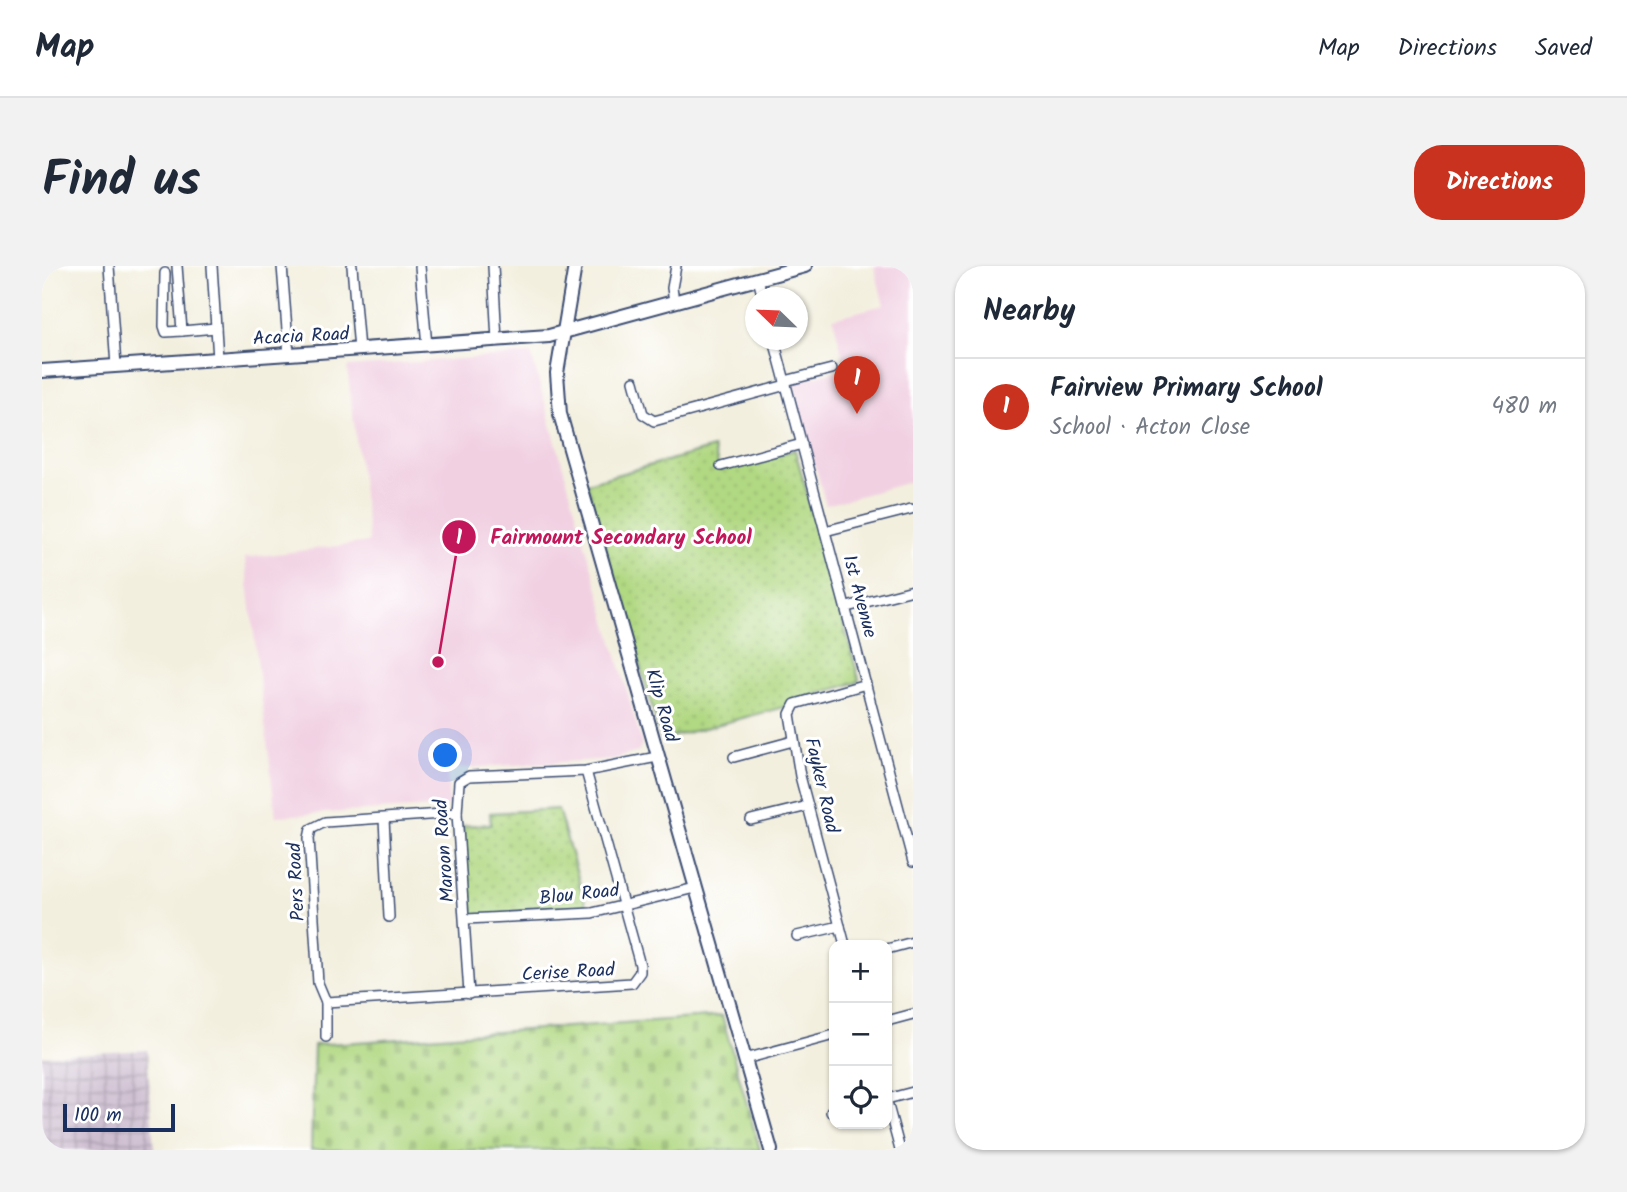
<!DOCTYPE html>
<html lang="en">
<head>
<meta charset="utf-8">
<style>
  :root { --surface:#fff; --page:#f2f2f3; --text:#1f2937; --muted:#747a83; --line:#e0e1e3; --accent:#c8321e }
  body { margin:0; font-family:Kalam,sans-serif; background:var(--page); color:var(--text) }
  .controls { position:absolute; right:21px; bottom:21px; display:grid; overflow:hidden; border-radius:14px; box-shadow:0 2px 5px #0004 }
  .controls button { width:63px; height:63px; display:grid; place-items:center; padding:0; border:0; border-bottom:2px solid var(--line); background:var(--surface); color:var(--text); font:35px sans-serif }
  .compass { position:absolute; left:703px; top:21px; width:63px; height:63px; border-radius:50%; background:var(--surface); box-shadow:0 2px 5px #0004; rotate:293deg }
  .scale { position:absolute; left:21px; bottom:18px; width:112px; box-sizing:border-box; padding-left:7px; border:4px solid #1b2f5e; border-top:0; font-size:19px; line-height:24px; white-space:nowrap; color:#1b2f5e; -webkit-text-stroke:5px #fff; paint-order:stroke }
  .you { position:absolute; left:404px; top:490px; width:24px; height:24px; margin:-18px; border:5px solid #fff; border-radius:50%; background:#1a73e8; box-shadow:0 0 0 10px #1a73e833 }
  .badge { display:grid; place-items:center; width:46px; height:46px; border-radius:50%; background:var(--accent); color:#fff; font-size:23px; font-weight:700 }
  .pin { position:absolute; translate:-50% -58px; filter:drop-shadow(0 2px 4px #0008) }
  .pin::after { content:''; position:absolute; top:37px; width:24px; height:21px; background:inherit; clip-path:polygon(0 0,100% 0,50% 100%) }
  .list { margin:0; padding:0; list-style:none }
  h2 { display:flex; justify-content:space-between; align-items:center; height:91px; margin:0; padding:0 28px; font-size:30px }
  h2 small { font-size:23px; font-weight:400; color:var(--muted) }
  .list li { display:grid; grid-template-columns:46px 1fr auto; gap:21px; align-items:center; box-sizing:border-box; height:98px; padding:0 28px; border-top:2px solid var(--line) }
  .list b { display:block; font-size:26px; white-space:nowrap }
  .list p { margin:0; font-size:23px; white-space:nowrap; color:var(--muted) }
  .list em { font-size:23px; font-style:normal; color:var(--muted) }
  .icon { flex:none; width:38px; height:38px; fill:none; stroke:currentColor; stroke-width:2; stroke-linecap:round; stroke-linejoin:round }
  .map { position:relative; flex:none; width:871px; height:884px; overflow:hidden; border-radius:28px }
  header { display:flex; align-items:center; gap:42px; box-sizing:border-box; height:98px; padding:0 35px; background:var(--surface); border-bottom:2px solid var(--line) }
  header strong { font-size:33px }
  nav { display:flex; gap:38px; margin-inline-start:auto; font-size:24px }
  .intro { display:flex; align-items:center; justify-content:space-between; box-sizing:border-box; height:168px; padding:0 42px }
  h1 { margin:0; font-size:49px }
  .button { padding:18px 32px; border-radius:28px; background:var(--accent); color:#fff; font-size:24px; font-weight:700 }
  main { display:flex; gap:42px; padding:0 42px }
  aside { flex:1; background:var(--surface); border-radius:28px; box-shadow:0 2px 5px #0004 }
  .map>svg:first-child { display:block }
</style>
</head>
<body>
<header>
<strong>Map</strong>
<nav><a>Map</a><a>Directions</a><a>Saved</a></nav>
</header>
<div class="intro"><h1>Find us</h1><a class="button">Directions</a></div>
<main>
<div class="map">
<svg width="871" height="884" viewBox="0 0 871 884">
  <defs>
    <pattern id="industrial-grid" width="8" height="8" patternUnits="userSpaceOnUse" patternTransform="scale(1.75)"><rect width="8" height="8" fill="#cebed0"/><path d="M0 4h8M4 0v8" fill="none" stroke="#a69bac"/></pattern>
    <pattern id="grass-dots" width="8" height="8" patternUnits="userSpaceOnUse" patternTransform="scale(1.75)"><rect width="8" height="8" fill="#b1d882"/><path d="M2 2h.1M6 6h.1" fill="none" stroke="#98ba73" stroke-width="1.8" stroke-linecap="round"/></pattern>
    <pattern id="cemetery-stones" width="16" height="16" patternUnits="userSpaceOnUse" patternTransform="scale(1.75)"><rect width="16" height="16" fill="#b1d882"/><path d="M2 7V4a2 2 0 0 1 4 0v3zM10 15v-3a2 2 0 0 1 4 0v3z" fill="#98ba73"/></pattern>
  </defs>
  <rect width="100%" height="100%" fill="#fff"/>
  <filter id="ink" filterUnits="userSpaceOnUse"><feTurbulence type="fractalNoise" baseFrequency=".0143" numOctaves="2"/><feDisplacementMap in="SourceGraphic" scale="14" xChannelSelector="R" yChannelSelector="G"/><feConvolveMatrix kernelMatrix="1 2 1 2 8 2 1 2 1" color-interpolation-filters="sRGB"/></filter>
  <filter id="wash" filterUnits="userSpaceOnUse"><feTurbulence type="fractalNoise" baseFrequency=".00686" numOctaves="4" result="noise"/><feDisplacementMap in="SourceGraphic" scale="28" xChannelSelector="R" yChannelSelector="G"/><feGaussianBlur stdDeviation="1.57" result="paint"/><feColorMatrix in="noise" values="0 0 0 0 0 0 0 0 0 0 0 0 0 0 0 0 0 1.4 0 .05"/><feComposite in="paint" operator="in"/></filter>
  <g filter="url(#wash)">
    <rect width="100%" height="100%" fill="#f3efde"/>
    <!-- built -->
    <g fill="#f1d0e2">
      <path d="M832,0h39v215l-87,24 -33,-122 53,-15 -13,-50 51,-13z"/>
      <path d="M489,88l111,390 -4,8 -26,7 -165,10 2,37 -173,10 -31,-258 124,-16 -22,-175z"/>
    </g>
    <!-- industrial -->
    <path fill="url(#industrial-grid)" d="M105,784l7,100h-112v-94z"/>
    <!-- grass -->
    <g fill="url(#grass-dots)" stroke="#668470" stroke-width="2">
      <path d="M671,182l7,23 10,-6 65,-15 64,229 -1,3 -66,20 -4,4 -124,33 -3,-1 -74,-255z"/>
      <path d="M516,543l29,99 -110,8 -8,-4 -7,-86 29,-2 -1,-11z"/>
    </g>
    <!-- cemetery -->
    <path fill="url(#cemetery-stones)" stroke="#668470" stroke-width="2" d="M680,750l38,134h-449l3,-105z"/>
  </g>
  <g filter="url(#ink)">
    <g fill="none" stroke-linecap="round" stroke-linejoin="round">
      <!-- street casing -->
      <g stroke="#3b4c71" stroke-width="12">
        <g id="street">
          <path d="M67,0l7,100"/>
          <path d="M135,0l5,65 34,-3"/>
          <path d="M170,0l6,93"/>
          <path d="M240,0l7,89"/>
          <path d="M310,0l7,84"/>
          <path d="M378,0l7,80"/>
          <path d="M451,0l4,75"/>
          <path d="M123,7l-1,53 2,6 16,-1"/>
          <path d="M716,13l5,19"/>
          <path d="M632,35l-2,-13 4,-22"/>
          <path d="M732,74l139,522"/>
          <path d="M592,115l9,33 11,7 132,-36"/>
          <path d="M743,115l47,-12"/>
          <path d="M679,200l81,-22"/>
          <path d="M783,265l86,-22"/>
          <path d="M805,341l66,-17"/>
          <path d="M692,491l59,-16"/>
          <path d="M342,553l5,98"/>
          <path d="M709,554l57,-14"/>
          <path d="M424,653l126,-6 103,-25"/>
          <path d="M755,670l43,-10"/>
          <path d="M803,679l-45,-169 -10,-62 5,-10 71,-20"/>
          <path d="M845,683l26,-7"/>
          <path d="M427,728l-12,-181 2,-31 10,-6 117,-5 71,-14"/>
          <path d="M284,736l306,-19 8,-11v-7l-54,-194"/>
          <path d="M845,755l26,-7"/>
          <path d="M284,771v-35l-8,-19 -9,-145 2,-9 14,-7 132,-9"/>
          <path d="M703,793l89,-24"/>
          <path d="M845,833l26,-7"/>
          <path d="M845,836l13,48"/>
          <path d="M789,846h3"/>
        </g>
      </g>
      <!-- secondary casing -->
      <g stroke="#3b4c71" stroke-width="16">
        <g id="secondary">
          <path d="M533,0l-18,107 3,41 211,736"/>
          <path d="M0,105l507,-35 256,-70"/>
        </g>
      </g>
      <!-- street -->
      <use href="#street" stroke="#fff" stroke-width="9"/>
      <!-- secondary -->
      <use href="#secondary" stroke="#fff" stroke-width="12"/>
    </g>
  </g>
  <g text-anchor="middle" stroke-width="6" stroke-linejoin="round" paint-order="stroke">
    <!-- street labels -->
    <g font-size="19" fill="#1b2f5e" stroke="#fff">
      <text transform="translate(259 69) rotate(-3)" y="7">Acacia Road</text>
      <text transform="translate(819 330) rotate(75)" y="7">1st Avenue</text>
      <text transform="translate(621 439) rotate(74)" y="7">Klip Road</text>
      <text transform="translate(781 519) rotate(77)" y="7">Fayker Road</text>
      <text transform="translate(401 585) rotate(-94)" y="7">Maroon Road</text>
      <text transform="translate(253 616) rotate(-93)" y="7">Pers Road</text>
      <text transform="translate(537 627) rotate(-6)" y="7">Blou Road</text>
      <text transform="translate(526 705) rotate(-3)" y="7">Cerise Road</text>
    </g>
  </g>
  <!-- callouts -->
  <path fill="none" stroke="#c2185b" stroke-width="2.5" d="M396 396L417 271"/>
  <g fill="#c2185b" stroke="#fff" stroke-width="2.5">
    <circle cx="396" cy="396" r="7"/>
    <circle cx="417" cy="271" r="18"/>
  </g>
  <g font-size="21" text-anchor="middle" font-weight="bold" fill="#fff">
    <text x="417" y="278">1</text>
  </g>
  <g font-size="21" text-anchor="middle" font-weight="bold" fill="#c2185b" stroke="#fff" stroke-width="6" stroke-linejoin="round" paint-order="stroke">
    <text x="579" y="278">Fairmount Secondary School</text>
  </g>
</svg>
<div class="controls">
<button>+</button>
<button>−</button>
<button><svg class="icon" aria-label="locate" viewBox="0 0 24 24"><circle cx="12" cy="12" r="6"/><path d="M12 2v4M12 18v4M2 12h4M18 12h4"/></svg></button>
</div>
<svg class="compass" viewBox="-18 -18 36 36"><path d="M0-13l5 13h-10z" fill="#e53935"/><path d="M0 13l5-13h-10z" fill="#747a83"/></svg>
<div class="scale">100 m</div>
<div class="you"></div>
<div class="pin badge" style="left:815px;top:148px">1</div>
</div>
<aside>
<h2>Nearby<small></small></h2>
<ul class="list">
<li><span class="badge">1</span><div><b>Fairview Primary School</b><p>School · Acton Close</p></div><em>480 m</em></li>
</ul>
</aside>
</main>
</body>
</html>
